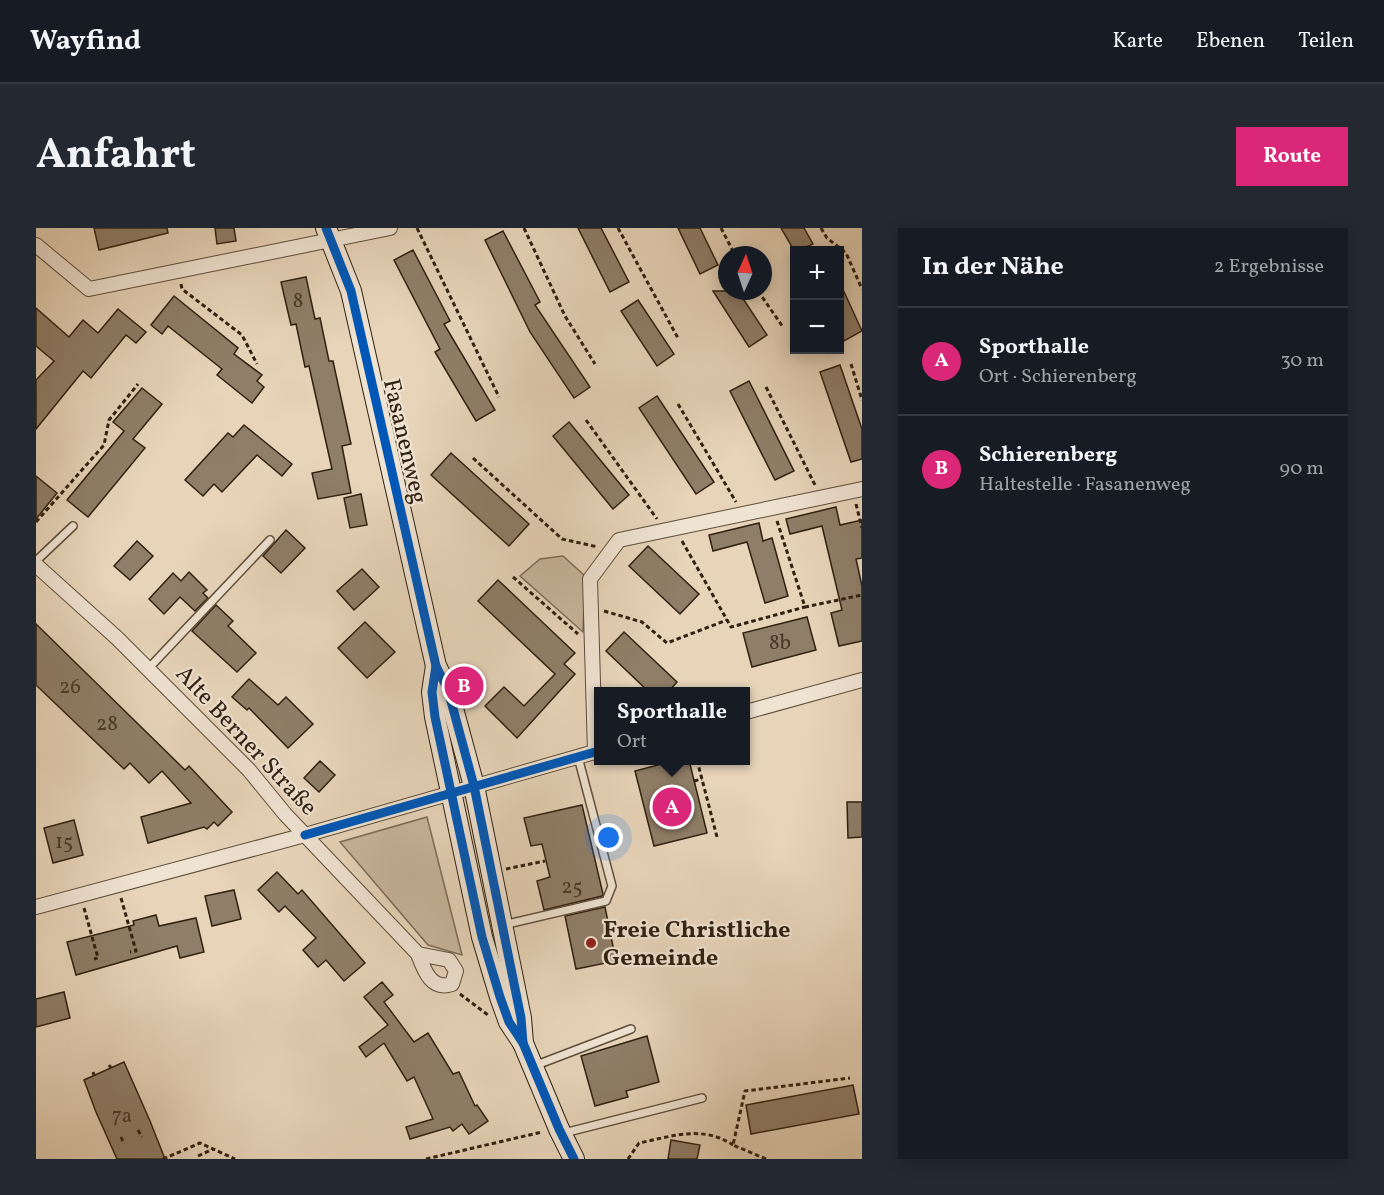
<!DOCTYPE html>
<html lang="de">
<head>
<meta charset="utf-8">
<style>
  :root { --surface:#171b24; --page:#242831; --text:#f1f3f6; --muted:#9ea1a6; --line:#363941; --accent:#db2777 }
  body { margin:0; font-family:Vollkorn,serif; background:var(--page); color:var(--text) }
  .controls { position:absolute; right:18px; top:18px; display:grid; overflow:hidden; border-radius:0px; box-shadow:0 3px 15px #0003 }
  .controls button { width:54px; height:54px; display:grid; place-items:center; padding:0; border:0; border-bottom:2px solid var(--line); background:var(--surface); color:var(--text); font:30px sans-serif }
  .compass { position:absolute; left:682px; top:18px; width:54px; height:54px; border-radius:50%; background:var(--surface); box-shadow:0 3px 15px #0003; rotate:3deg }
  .you { position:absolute; left:573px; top:610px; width:21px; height:21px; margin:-15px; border:4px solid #fff; border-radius:50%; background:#1a73e8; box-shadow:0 0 0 9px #1a73e833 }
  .badge { display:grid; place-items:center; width:39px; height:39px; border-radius:50%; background:var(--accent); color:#fff; font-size:20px; font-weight:700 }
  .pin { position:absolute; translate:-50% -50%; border:3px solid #fff; box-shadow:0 2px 6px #0006 }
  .popup { position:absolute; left:558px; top:459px; width:156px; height:78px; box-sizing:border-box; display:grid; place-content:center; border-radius:0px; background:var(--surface); filter:drop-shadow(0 2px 4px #0005); font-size:20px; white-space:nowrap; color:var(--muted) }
  .popup b { font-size:22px; color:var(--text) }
  .popup::after { content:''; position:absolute; left:50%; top:100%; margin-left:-12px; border:12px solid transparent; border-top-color:var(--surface) }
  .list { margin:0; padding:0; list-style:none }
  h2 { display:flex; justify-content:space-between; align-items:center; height:78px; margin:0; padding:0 24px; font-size:26px }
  h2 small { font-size:20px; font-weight:400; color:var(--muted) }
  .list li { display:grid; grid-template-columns:39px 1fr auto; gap:18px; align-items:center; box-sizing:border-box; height:108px; padding:0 24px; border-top:2px solid var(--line) }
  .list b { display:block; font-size:22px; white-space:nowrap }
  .list p { margin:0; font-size:20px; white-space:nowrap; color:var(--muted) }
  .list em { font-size:20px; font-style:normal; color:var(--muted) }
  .map { position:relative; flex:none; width:826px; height:931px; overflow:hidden; border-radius:0px }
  header { display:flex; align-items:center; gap:36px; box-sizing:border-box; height:84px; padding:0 30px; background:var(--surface); border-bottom:2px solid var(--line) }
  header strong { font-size:28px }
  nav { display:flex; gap:33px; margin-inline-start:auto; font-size:21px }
  .intro { display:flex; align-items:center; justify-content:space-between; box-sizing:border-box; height:144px; padding:0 36px }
  h1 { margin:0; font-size:42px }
  .button { padding:15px 27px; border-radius:0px; background:var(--accent); color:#fff; font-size:21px; font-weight:700 }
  main { display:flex; gap:36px; padding:0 36px }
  aside { flex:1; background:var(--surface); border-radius:0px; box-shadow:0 3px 15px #0003 }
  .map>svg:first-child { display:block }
</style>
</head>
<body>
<header>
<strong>Wayfind</strong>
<nav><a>Karte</a><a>Ebenen</a><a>Teilen</a></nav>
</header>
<div class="intro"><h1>Anfahrt</h1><a class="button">Route</a></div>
<main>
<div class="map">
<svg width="826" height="931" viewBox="0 0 826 931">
  <rect width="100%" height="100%" fill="#e7d4b9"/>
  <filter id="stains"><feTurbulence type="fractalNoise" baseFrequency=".00333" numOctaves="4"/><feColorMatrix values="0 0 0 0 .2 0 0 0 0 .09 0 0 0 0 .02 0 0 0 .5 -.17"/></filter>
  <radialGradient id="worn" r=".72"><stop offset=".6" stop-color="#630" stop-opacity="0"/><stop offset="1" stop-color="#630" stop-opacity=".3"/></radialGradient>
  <!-- green -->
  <g fill="#c8b69c" stroke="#7c6c56" stroke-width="1.5">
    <path d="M527,328l22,20 -2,56 -63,-56 20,-17z"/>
    <path d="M391,589l35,138 -34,-10 -88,-103z"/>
  </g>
  <!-- building -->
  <g fill="#8f7e68" stroke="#302110" stroke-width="1.5">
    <path d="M58,0h73l1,5 -69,17z"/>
    <path d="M179,0h19l2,13 -19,3z"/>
    <path d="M542,0h23l28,54 -19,10z"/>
    <path d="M642,0h22l18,37 -18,9z"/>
    <path d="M745,0h23l9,16 -18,8z"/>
    <path d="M467,3l37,71 -5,3 55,82 -16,11 -44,-66 -45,-92z"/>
    <path d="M377,22l37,71 -6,3 51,86 -19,11 -41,-69 5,-3 -46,-89z"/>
    <path d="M270,49l9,42 5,-1 9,43h4l18,83 -9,2 9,47 -33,6 -6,-26 20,-4 -23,-103 -4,1 -9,-43 -5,1 -10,-43z"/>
    <path d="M804,55l22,48 -18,10 -4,-11z"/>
    <path d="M677,63h25l29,44 -18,12z"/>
    <path d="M138,68l64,52 -4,6 28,21 -5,6 7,6 -12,16 -35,-28 5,-6 -54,-43 -6,8 -11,-9z"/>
    <path d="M602,72l36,54 -17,12 -36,-55z"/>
    <path d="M0,80l33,29 14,-17 15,13 20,-24 28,23 -10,11 -10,-8 -35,43 -8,-7 -47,58v-49l18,-19 -18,-15z"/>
    <path d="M804,137l22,64v30l-11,3 -31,-90z"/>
    <path d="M713,153l45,90 -19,9 -45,-89z"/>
    <path d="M106,160l20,16 -29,35 12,9 -57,69 -21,-17 57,-69 -11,-9z"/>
    <path d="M621,168l57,86 -18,12 -57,-86z"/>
    <path d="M533,194l60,73 -16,14 -60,-73z"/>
    <path d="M208,197l48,39 -10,12 -25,-21 -35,37 -8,-8 -11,12 -18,-16 43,-47 5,4z"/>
    <path d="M415,225l78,71 -20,22 -78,-71z"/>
    <path d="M0,248l21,17 -21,26z"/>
    <path d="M325,266l6,31 -17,3 -6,-30z"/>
    <path d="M800,279l4,18 22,-5v38l-6,1 6,27v55l-23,5 -8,-33 11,-3 -20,-84 -32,8 -4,-15z"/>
    <path d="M723,295l4,18 9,-3 16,58 -23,7 -18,-61 -34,9 -4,-16z"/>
    <path d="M250,302l19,18 -24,25 -18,-17z"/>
    <path d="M101,313l16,15 -23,24 -16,-14z"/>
    <path d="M612,318l51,48 -19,20 -51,-48z"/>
    <path d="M326,341l17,18 -25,23 -17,-19z"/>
    <path d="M153,344l18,18 -4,3 5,5 -13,13 -15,-14 -16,17 -15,-15 24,-26 8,8z"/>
    <path d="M462,352l77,73 -11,11 11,10 -58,64 -32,-32 19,-19 20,19 31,-32 -77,-73z"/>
    <path d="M180,377l17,16 -5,5 28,27 -19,19 -45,-41z"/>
    <path d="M771,389l9,33 -64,17 -9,-34z"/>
    <path d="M329,394l30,30 -28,26 -29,-30z"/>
    <path d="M0,396l149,146 4,-4 43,46 -14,14 -4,-4 -7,7 -3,-2 -56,16 -7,-26 50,-14 -29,-32 -13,12 -19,-20 -6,6 -88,-84z"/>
    <path d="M588,404l53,50 -9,10h-19l-43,-41z"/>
    <path d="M213,451l29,26 8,-8 27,27 -25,24 -39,-40 -2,2 -15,-13z"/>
    <path d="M641,532h12l18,73 -53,13 -19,-75z"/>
    <path d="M284,533l15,14 -16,17 -15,-14z"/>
    <path d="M811,574h15v35l-14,1z"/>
    <path d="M546,577l21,89 -1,2 -58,14 -7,-29 13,-4 -8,-33 -11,2 -7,-28z"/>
    <path d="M38,592l9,35 -30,8 -9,-35z"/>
    <path d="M241,644l21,22 4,-4 63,73 -21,18 -18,-21 -8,7 -15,-17 13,-12 -31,-32 -6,6 -21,-22z"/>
    <path d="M198,662l7,29 -29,7 -7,-30z"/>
    <path d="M569,679l11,54 -40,8 -11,-53z"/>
    <path d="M120,687l3,11 37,-8 8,34 -24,6 -3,-12 -101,29 -9,-33 67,-17 -1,-4z"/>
    <path d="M346,754l11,13 -9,7 30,40 14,-9 25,41 6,-2 16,34 2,-1 11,16 -19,13 -7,-10 -9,7 -3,-4 -40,12 -4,-12 27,-8 -19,-42 -7,4 -23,-38 -18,14 -7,-10 29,-22 -24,-28z"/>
    <path d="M28,764l6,26 -34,9v-28z"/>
    <path d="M611,808l12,46 -33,9 2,6 -33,9 -14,-50z"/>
    <path d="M88,834l26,59 15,38h-48l-21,-47 -12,-32z"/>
    <path d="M817,857l6,29 -108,20 -5,-29z"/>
    <path d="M635,912l29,5 -3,14h-29z"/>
  </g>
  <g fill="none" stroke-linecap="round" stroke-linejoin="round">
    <!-- lane casing -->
    <g stroke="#5e4e3a" stroke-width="10">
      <g id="lane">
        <path d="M0,333l37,-35"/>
        <path d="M112,441l122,-129"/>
        <path d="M467,697l103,-24 6,-15 -34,-129"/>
        <path d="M498,838l97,-37"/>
        <path d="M528,905l138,-35"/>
      </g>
    </g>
    <!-- street casing -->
    <g stroke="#5e4e3a" stroke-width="16">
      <g id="street">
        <path d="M0,17l53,44 301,-61"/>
        <path d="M0,337l81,73 132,132 36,44 133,140c6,16 13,37 34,30l4,-13 -7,-11 -31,-6"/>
        <path d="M710,484l116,-32"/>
        <path d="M559,524l-5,-173 29,-39 243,-51"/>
        <path d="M0,679l269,-72 293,-84"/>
      </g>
    </g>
    <!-- secondary casing -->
    <g stroke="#302110" stroke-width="22">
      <g id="secondary">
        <path d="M290,0l25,63 85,375 12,24 26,96 47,232 2,25"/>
        <path d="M400,438l-4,26 3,25 47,220 18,60 9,25 14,21 36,86 15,30"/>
      </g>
    </g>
    <!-- path -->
    <g stroke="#302110" stroke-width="3" stroke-dasharray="4.5 3" stroke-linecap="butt">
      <path d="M381,0l82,169"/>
      <path d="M488,0l41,88 30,48"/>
      <path d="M582,0l61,112"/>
      <path d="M685,0l14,27"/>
      <path d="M785,0l6,10 19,15 16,36"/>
      <path d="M145,56l1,5 60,46 15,29"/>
      <path d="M722,63l25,36"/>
      <path d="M815,136l11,36"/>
      <path d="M730,159l49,98"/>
      <path d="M642,176l58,98"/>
      <path d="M550,192l71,99"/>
      <path d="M437,230l89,81 36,8"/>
      <path d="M820,276l6,24"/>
      <path d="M741,293l28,86 57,-12"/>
      <path d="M0,294l68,-77 5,-25 29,-36"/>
      <path d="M646,313l49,86 74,-20"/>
      <path d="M477,349l65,57"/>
      <path d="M568,383l38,11 25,21 60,-23"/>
      <path d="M661,532l20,77"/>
      <path d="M658,553l8,-2"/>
      <path d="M470,641l39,-8"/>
      <path d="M85,670l15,53 -6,1"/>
      <path d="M48,680l14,50 -4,1"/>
      <path d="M424,766l28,21"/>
      <path d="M73,837l2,3"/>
      <path d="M57,844l1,3"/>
      <path d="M102,902l4,7"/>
      <path d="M85,909l3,7"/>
      <path d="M162,928l15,-7"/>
      <path d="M127,931l37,-16 35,16"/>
      <path d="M390,931l116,-27"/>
      <path d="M592,931l11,-16c34,-7 64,-18 94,2"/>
      <path d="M730,931l-33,-14 12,-54 105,-13"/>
    </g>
    <!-- lane -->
    <use href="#lane" stroke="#efe3d2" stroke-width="7"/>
    <!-- street -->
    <use href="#street" stroke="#efe3d2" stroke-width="14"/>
    <!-- secondary -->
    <use href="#secondary" stroke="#efe3d2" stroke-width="20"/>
    <!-- cycleway casing -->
    <g stroke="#efe3d2" stroke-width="13">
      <g id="cycleway">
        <path d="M290,0l25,63 85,375 12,24 26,96 47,232 2,25"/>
        <path d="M400,438l-4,26 3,25 47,220 18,60 9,25 14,21 36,86 15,30"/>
        <path d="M269,607l290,-83"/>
      </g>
    </g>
    <!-- cycleway -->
    <use href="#cycleway" stroke="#0057b8" stroke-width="9"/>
  </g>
  <!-- markers -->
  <circle fill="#8f2418" stroke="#efe3d2" stroke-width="2" cx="555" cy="715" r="6"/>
  <g text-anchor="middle" stroke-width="4.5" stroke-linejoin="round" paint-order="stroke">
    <!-- number labels -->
    <g font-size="21" fill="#483826">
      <text x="262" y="79">8</text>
      <text x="744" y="421">8b</text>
      <text x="34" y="465">26</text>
      <text x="71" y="502">28</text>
      <text x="28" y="620">15</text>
      <text x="536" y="665">25</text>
      <text x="86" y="894">7a</text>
    </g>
    <!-- street labels -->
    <g font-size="24" fill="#302110" stroke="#efe3d2">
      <text transform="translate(370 213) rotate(77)" y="8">Fasanenweg</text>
      <text transform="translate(211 512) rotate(47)" y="8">Alte Berner Straße</text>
    </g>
    <!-- poi labels -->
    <g font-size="24" font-weight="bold" fill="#302110" stroke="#efe3d2" text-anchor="start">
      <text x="567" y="709">Freie Christliche<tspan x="567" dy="28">Gemeinde</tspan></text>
    </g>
  </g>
  <rect width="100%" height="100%" filter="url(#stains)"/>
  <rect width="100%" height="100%" fill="url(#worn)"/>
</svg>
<div class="controls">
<button>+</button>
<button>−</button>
</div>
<svg class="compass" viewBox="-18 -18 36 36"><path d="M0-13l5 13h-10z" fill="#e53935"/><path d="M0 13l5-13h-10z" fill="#9ea1a6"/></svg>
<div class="you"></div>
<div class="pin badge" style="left:636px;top:579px">A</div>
<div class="popup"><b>Sporthalle</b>Ort</div>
<div class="pin badge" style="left:428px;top:458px">B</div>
</div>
<aside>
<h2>In der Nähe<small>2 Ergebnisse</small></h2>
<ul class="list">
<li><span class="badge">A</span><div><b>Sporthalle</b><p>Ort · Schierenberg</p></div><em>30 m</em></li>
<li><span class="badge">B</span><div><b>Schierenberg</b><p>Haltestelle · Fasanenweg</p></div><em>90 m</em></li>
</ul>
</aside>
</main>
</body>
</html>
